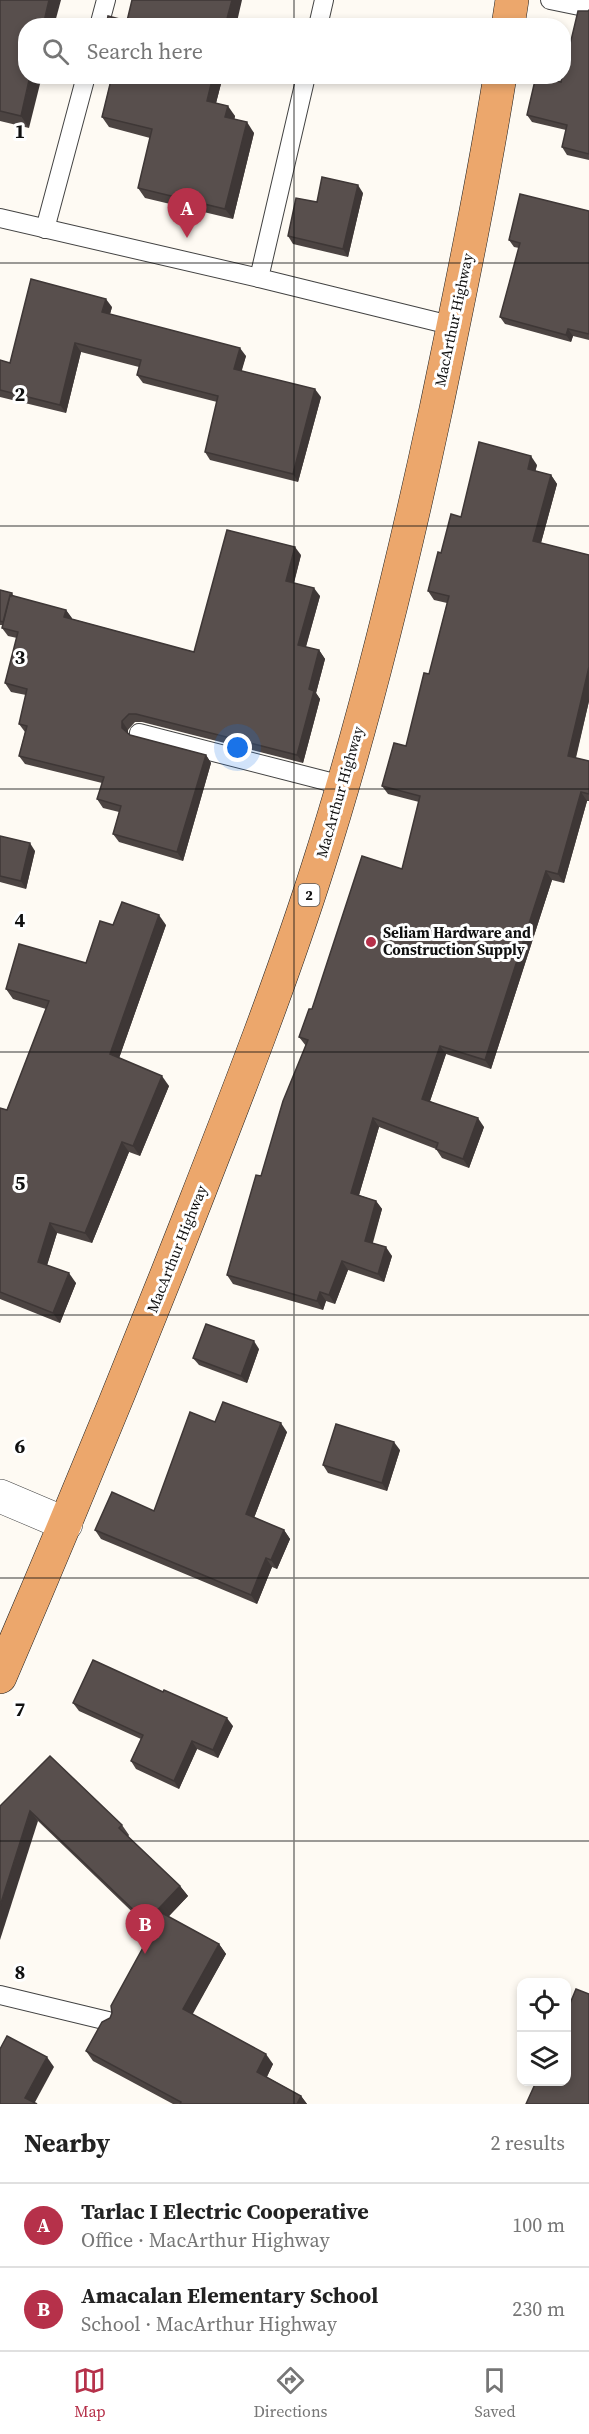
<!DOCTYPE html>
<html lang="en">
<head>
<meta charset="utf-8">
<style>
  :root { --surface:#fff; --page:#f6f6f6; --text:#222; --muted:#767676; --line:#e0e0e0; --accent:#b6314a }
  body { margin:0; font-family:"Source Serif 4",serif; background:var(--page); color:var(--text) }
  .controls { position:absolute; right:18px; bottom:18px; display:grid; overflow:hidden; border-radius:12px; box-shadow:0 3px 9px #0003 }
  .controls button { width:54px; height:54px; display:grid; place-items:center; padding:0; border:0; border-bottom:2px solid var(--line); background:var(--surface); color:var(--text); font:30px sans-serif }
  .you { position:absolute; left:238px; top:748px; width:21px; height:21px; margin:-15px; border:4px solid #fff; border-radius:50%; background:#1a73e8; box-shadow:0 0 0 9px #1a73e833 }
  .badge { display:grid; place-items:center; width:39px; height:39px; border-radius:50%; background:var(--accent); color:#fff; font-size:20px; font-weight:700 }
  .pin { position:absolute; translate:-50% -50px; filter:drop-shadow(0 2px 3px #0008) }
  .pin::after { content:''; position:absolute; top:32px; width:21px; height:18px; background:inherit; clip-path:polygon(0 0,100% 0,50% 100%) }
  .list { margin:0; padding:0; list-style:none }
  h2 { display:flex; justify-content:space-between; align-items:center; height:78px; margin:0; padding:0 24px; font-size:26px }
  h2 small { font-size:20px; font-weight:400; color:var(--muted) }
  .list li { display:grid; grid-template-columns:39px 1fr auto; gap:18px; align-items:center; box-sizing:border-box; height:84px; padding:0 24px; border-top:2px solid var(--line) }
  .list b { display:block; font-size:22px; white-space:nowrap }
  .list p { margin:0; font-size:20px; white-space:nowrap; color:var(--muted) }
  .list em { font-size:20px; font-style:normal; color:var(--muted) }
  .icon { flex:none; width:33px; height:33px; fill:none; stroke:currentColor; stroke-width:2; stroke-linecap:round; stroke-linejoin:round }
  .map { position:relative; flex:none; width:589px; height:2104px; overflow:hidden }
  .search { position:absolute; background:var(--surface); box-shadow:0 3px 9px #0003; left:18px; right:18px; top:18px; height:66px; display:flex; align-items:center; gap:15px; box-sizing:border-box; padding:0 21px; border-radius:24px; color:var(--muted); font-size:22px }
  .sheet { height:246px; background:var(--surface) }
  nav { display:flex; justify-content:space-around; align-items:center; box-sizing:border-box; height:84px; border-top:2px solid var(--line); background:var(--surface); font-size:16px; color:var(--muted) }
  nav a { display:grid; justify-items:center; gap:3px }
  nav .on { color:var(--accent) }
  .map>svg:first-child { display:block }
</style>
</head>
<body>
<div class="map">
<svg width="589" height="2104" viewBox="0 0 589 2104">
  <rect width="100%" height="100%" fill="#fefaf3"/>
  <g fill="none" stroke-linecap="round" stroke-linejoin="round">
    <!-- service casing -->
    <g stroke="#434343" stroke-width="20">
      <g id="service">
        <path d="M550,0l39,8"/>
        <path d="M99,26l7,-26"/>
        <path d="M318,26l6,-26"/>
        <path d="M306,76l-47,202 195,48"/>
        <path d="M0,218l259,60"/>
        <path d="M45,229l41,-153"/>
        <path d="M139,733l203,52"/>
        <path d="M0,1995l108,26"/>
      </g>
    </g>
    <!-- minor casing -->
    <g stroke="#434343" stroke-width="34">
      <path id="minor" d="M0,1496l66,28"/>
    </g>
    <!-- trunk casing -->
    <g stroke="#212121" stroke-width="34">
      <g id="trunk">
        <path d="M508,26l4,-26"/>
        <path d="M0,1677c68,-158 133,-316 196,-477 43,-110 86,-220 122,-333 48,-150 85,-304 118,-458 23,-111 46,-221 64,-333"/>
      </g>
    </g>
    <!-- service -->
    <use href="#service" stroke="#fff" stroke-width="18"/>
    <!-- minor -->
    <use href="#minor" stroke="#fff" stroke-width="33"/>
    <!-- trunk -->
    <use href="#trunk" stroke="#eca76c" stroke-width="33"/>
  </g>
  <!-- wall -->
  <g fill="#4c4442">
    <path d="M0,0l29,128 -29,-7z"/>
    <path d="M589,10v150l-22,-5 -5,-8 4,-17 -34,-8 -5,-7 34,-33z"/>
    <path d="M103,76h120l-7,27 19,13 -1,3 20,14 -21,86 -88,-21 -7,-10 12,-50 -41,-11 -7,-10 9,-38z"/>
    <path d="M363,193l-15,64 -55,-13 -5,-8 29,-34z"/>
    <path d="M589,211v129l-16,-4 -2,6 -66,-18 -5,-7 19,-69 -5,-1 -5,-7z"/>
    <path d="M112,307l-2,7 136,42 -5,15 80,26 -23,85 -88,-22 -5,-8 12,-50 -74,-19 -6,-8 2,-8 -58,-15 -15,61 -66,-16v-37l10,3z"/>
    <path d="M537,465l-2,6 16,4 6,9 -16,59 48,12v146l-13,57 13,3v40h-2l-23,82 -12,-3 -61,189 -45,-15 -16,47 54,26 -15,41 -27,-10 -6,-9 -57,-22 -20,68 17,6 6,8 -10,34 20,13 -8,26 -36,-12 -13,34 -9,-3 -3,9 -90,-26 -6,-9 79,-229 -7,-9 13,-28 90,-140 17,-67 -31,-8 -6,-8 24,-40 23,-72 18,-71 -13,-3 -6,-9 13,-38 20,-36z"/>
    <path d="M301,555l-7,28 26,13 -14,51 13,3 6,9 -9,34 4,6 -17,64 -161,-41h-7l-7,8v4l2,1 76,20 5,8 -28,98 -64,-19 -6,-8 6,-22 -16,-4 -6,-9 5,-16 -77,-19 -6,-8 6,-24 -6,-8 7,-29 -15,-3 -6,-9 12,-45 -9,-2 -6,-8v-3h-2v-35l12,3 2,4 52,13 6,9 122,33z"/>
    <path d="M0,836l35,15 -9,38 -26,-7z"/>
    <path d="M113,925h53l-47,133 50,28 -29,70 -11,-4 -37,91 -35,-10 -10,32 29,18 -16,40 -60,-24v-191l7,2 39,-101 -33,-10 -7,-10 80,-26z"/>
    <path d="M259,1349l-12,34 -48,-18 -6,-7z"/>
    <path d="M215,1422l72,10 -33,86 30,12 6,9 -13,30 -5,-2 -15,37 -156,-65 -6,-9 59,-19z"/>
    <path d="M400,1450l-13,41 -59,-18 -5,-8z"/>
    <path d="M73,1703l160,23 -15,32 -21,-9 -18,40 -43,-20 -5,-8 10,-22 -62,-28z"/>
    <path d="M0,1806l122,19 7,10 -1,2 52,49 8,10 -20,21 51,27 7,10 -34,60 81,50 -6,13 34,19 6,8h-134l-80,-43 -7,-10 24,-33 42,-87 -114,-110z"/>
  </g>
  <!-- shaded-wall -->
  <g fill="#3e3736">
    <path d="M49,0h12l-7,26h-11z"/>
    <path d="M232,0h10l-6,26h-11z"/>
    <path d="M30,76h12l-13,52 -8,-12z"/>
    <path d="M213,76h10l-9,35 -7,-10z"/>
    <path d="M228,106l7,10 -2,12 -8,-11z"/>
    <path d="M247,122l7,11 -21,86 -8,-10z"/>
    <path d="M358,185l5,8 -15,64 -5,-8z"/>
    <path d="M106,299l6,8 -4,14 -6,-9z"/>
    <path d="M568,329l5,7 -2,6 -5,-7z"/>
    <path d="M75,343l6,9 -15,61 -6,-8z"/>
    <path d="M240,348l6,8 -6,21 -6,-8z"/>
    <path d="M315,389l6,8 -23,85 -5,-8z"/>
    <path d="M531,456l6,9 -3,12 -6,-8z"/>
    <path d="M551,475l6,9 -18,66 -6,-9z"/>
    <path d="M295,547l6,8 -9,34 -6,-8z"/>
    <path d="M314,588l6,8 -16,57 -6,-8z"/>
    <path d="M66,610l6,8 -2,7 -6,-8z"/>
    <path d="M319,650l6,9 -9,34 4,6 -17,64 -6,-8 12,-66z"/>
    <path d="M589,667v34l-15,63 -6,-8z"/>
    <path d="M122,721l6,9v7l-6,-9z"/>
    <path d="M206,755l5,8 -28,98 -6,-9z"/>
    <path d="M581,792l6,9 -23,82 -6,-9z"/>
    <path d="M30,843l5,8 -9,38 -5,-8z"/>
    <path d="M546,871l6,9 -61,189 -6,-9z"/>
    <path d="M159,915l7,10 -49,139 -7,-10z"/>
    <path d="M440,1046l6,8 -18,53 -6,-8z"/>
    <path d="M162,1076l7,10 -29,70 -7,-10z"/>
    <path d="M373,1118l6,9 -22,75 -6,-9z"/>
    <path d="M478,1118l6,9 -15,41 -6,-9z"/>
    <path d="M122,1142l7,10 -37,91 -7,-10z"/>
    <path d="M376,1201l6,8 -11,41 -6,-9z"/>
    <path d="M50,1223l7,10 -12,39 -7,-10z"/>
    <path d="M386,1247l6,9 -8,26 -6,-8z"/>
    <path d="M342,1261l6,9 -13,34 -6,-9z"/>
    <path d="M69,1273l7,10 -16,40 -7,-10z"/>
    <path d="M320,1292l6,9 -3,9 -6,-9z"/>
    <path d="M254,1341l5,8 -12,34 -6,-7z"/>
    <path d="M281,1423l6,9 -35,91 -6,-9z"/>
    <path d="M394,1442l6,8 -13,41 -5,-8z"/>
    <path d="M284,1530l6,9 -13,30 -6,-9z"/>
    <path d="M266,1558l6,9 -15,37 -6,-9z"/>
    <path d="M227,1718l6,8 -15,32 -5,-8z"/>
    <path d="M192,1741l5,8 -18,40 -5,-8z"/>
    <path d="M30,1811l8,10 -38,119v-34z"/>
    <path d="M180,1886l8,10 -34,36 -8,-10z"/>
    <path d="M219,1944l7,10 -36,65 -7,-10z"/>
    <path d="M266,2054l7,10 -9,18 -7,-10z"/>
    <path d="M47,2057l7,10 -20,37 -9,-6z"/>
    <path d="M301,2096l6,8h-10z"/>
  </g>
  <!-- building -->
  <g fill="#584f4d" stroke="#3e3736" stroke-width="1.5">
    <path d="M0,0h49l-6,26h-17v50h4l-9,40 -21,-5z"/>
    <path d="M132,0h100l-7,26h-119l2,-10 19,5z"/>
    <path d="M589,10v144l-27,-7 5,-22 -40,-10 9,-39h4l21,6 1,-6h2v-6l14,-59h10z"/>
    <path d="M112,76h101l-6,25 21,5 -3,11 22,5 -22,87 -87,-21 14,-59 -50,-12z"/>
    <path d="M322,177l36,8 -15,64 -55,-13 8,-38 21,4z"/>
    <path d="M520,194l69,17v123l-21,-5 -2,6 -66,-18 20,-74 -11,-3z"/>
    <path d="M31,279l75,20 -4,13 138,36 -6,21 81,20 -22,85 -88,-22 13,-56 -81,-21 4,-15 -66,-17 -15,62 -60,-15v-30l10,3z"/>
    <path d="M479,442l52,14 -3,13 23,6 -18,66 56,14v112l-21,89 21,5v33l-8,-2 -23,82 -12,-3 -61,189 -45,-14 -18,53 56,19 -15,41 -27,-10 2,-6 -65,-25 -22,75 25,8 -11,40 21,6 -8,27 -36,-13 -13,34 -9,-3 -3,9 -90,-26 29,-100 5,1 22,-75 25,-61 -9,-3 10,-28h3l50,-153 40,13 18,-73 -38,-10 12,-43 12,3 18,-73 5,1 20,-78 -21,-5 10,-39 3,1 10,-39 10,3z"/>
    <path d="M227,530l68,17 -9,34 28,7 -16,57 21,5 -10,39 5,2 -17,64 -161,-41h-7l-7,7v7l8,7 76,20 -29,97 -64,-18 8,-28 -24,-7 7,-22 -85,-21 8,-30 -8,-2 8,-35 -22,-6 13,-51 -16,-4 8,-33 56,15 -2,7 130,35z"/>
    <path d="M0,590l12,3 -1,3 -1,-1 -7,27 -3,-1z"/>
    <path d="M0,836l30,7 -9,38 -21,-5z"/>
    <path d="M122,902l37,13 -49,139 52,22 -29,70 -11,-4 -37,91 -35,-10 -12,39 31,11 -16,40 -53,-21v-184l7,2 42,-109 -43,-12 13,-45 67,19 14,-42 13,4z"/>
    <path d="M206,1324l48,17 -13,35 -48,-18z"/>
    <path d="M223,1402l58,21 -35,91 38,16 -13,30 -5,-2 -15,37 -156,-65 17,-38 42,19 36,-99 25,10z"/>
    <path d="M336,1424l58,18 -12,41 -59,-18z"/>
    <path d="M93,1660l70,32 1,-2 63,28 -14,32 -21,-9 -18,40 -43,-20 12,-26 -70,-32z"/>
    <path d="M50,1756l72,69 -3,3 61,58 -34,36 -116,-111 -30,95v-100z"/>
    <path d="M162,1913l57,31 -36,65 83,45 -9,18 44,24 -4,8h-117l1,-2 -95,-51 16,-29 8,-4 2,-5 -1,-7z"/>
    <path d="M576,1989l13,5v110h-63l10,-22h31v-71z"/>
    <path d="M7,2036l40,21 -22,41 12,6h-37v-55z"/>
  </g>
  <!-- grid -->
  <path fill="none" stroke="#101010" stroke-width="1.5" stroke-opacity="0.55" d="M294,0v26M294,76v2028M0,263h589M0,526h589M0,789h589M0,1052h589M0,1315h589M0,1578h589M0,1841h589"/>
  <!-- markers -->
  <circle fill="#b6314a" stroke="#fff" stroke-width="2" cx="371" cy="942" r="6"/>
  <g text-anchor="middle" stroke-width="6" stroke-linejoin="round" paint-order="stroke">
    <!-- shield labels -->
    <rect fill="#fff" stroke="#585858" stroke-width="1.5" x="298.5" y="884" width="21" height="22" rx="4.5"/>
    <g font-size="14" font-weight="bold" fill="#101010">
      <text x="309" y="900">2</text>
    </g>
    <!-- street labels -->
    <g font-size="15" fill="#101010" stroke="#fff">
      <text transform="translate(454 320) rotate(-78)" y="5">MacArthur Highway</text>
      <text transform="translate(340 792) rotate(-74)" y="5">MacArthur Highway</text>
      <text transform="translate(177 1249) rotate(-68)" y="5">MacArthur Highway</text>
    </g>
    <!-- poi labels -->
    <g font-size="15" font-weight="bold" fill="#101010" stroke="#fff" text-anchor="start">
      <text x="383" y="938">Seliam Hardware and<tspan x="383" dy="17">Construction Supply</tspan></text>
    </g>
  </g>
  <g font-size="20" text-anchor="middle" font-weight="bold" fill="#101010" stroke="#fff" stroke-width="6" stroke-linejoin="round" paint-order="stroke">
    <text x="20" y="138">1</text>
    <text x="20" y="401">2</text>
    <text x="20" y="664">3</text>
    <text x="20" y="927">4</text>
    <text x="20" y="1190">5</text>
    <text x="20" y="1453">6</text>
    <text x="20" y="1716">7</text>
    <text x="20" y="1979">8</text>
  </g>
</svg>
<div class="controls">
<button><svg class="icon" aria-label="locate" viewBox="0 0 24 24"><circle cx="12" cy="12" r="6"/><path d="M12 2v4M12 18v4M2 12h4M18 12h4"/></svg></button>
<button><svg class="icon" aria-label="layers" viewBox="0 0 24 24"><path d="M12 4l9 5-9 5-9-5zM3 14l9 5 9-5"/></svg></button>
</div>
<div class="you"></div>
<div class="pin badge" style="left:187px;top:238px">A</div>
<div class="pin badge" style="left:145px;top:1954px">B</div>
<div class="search"><svg class="icon" aria-label="search" viewBox="0 0 24 24"><circle cx="10" cy="10" r="6"/><path d="M15 15l6 6"/></svg>Search here</div>
</div>
<section class="sheet">
<h2>Nearby<small>2 results</small></h2>
<ul class="list">
<li><span class="badge">A</span><div><b>Tarlac I Electric Cooperative</b><p>Office · MacArthur Highway</p></div><em>100 m</em></li>
<li><span class="badge">B</span><div><b>Amacalan Elementary School</b><p>School · MacArthur Highway</p></div><em>230 m</em></li>
</ul>
</section>
<nav>
<a class="on"><svg class="icon" aria-label="map" viewBox="0 0 24 24"><path d="M3 6l6-2 6 2 6-2v14l-6 2-6-2-6 2zM9 4v14M15 6v14"/></svg>Map</a>
<a><svg class="icon" aria-label="directions" viewBox="0 0 24 24"><path d="M12 3l9 9-9 9-9-9zM9 14v-3h6M13 9l2 2-2 2"/></svg>Directions</a>
<a><svg class="icon" aria-label="saved" viewBox="0 0 24 24"><path d="M7 4h10v16l-5-4-5 4z"/></svg>Saved</a>
</nav>
</body>
</html>
